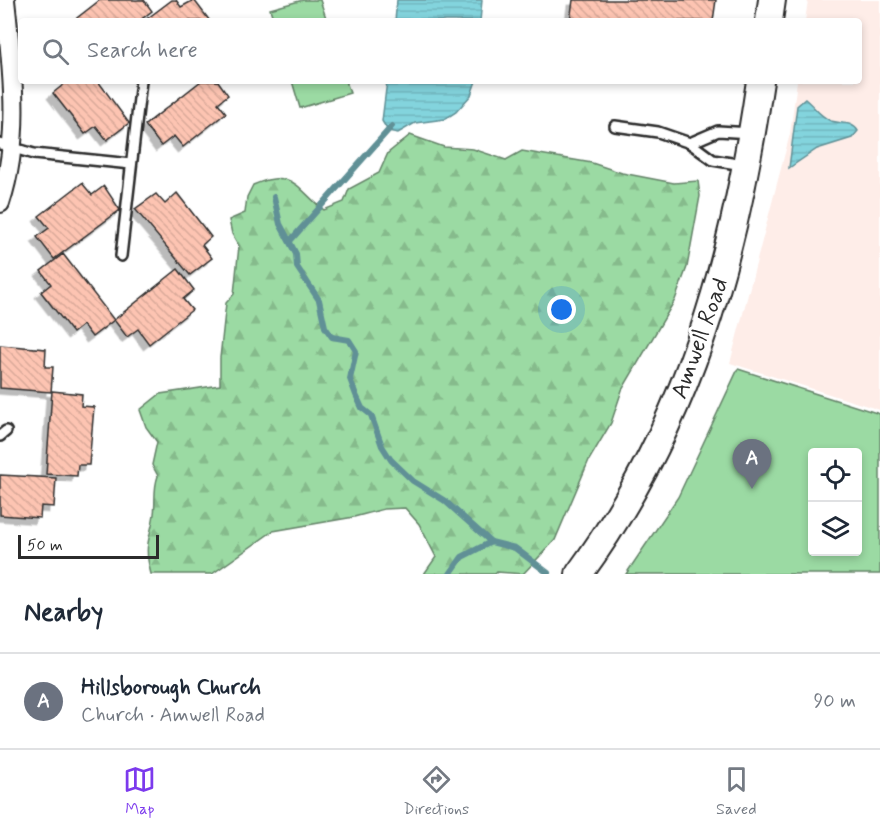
<!DOCTYPE html>
<html lang="en">
<head>
<meta charset="utf-8">
<style>
  :root { --surface:#fff; --page:#f2f2f3; --text:#1f2937; --muted:#747a83; --line:#e0e1e3; --accent:#7c3aed }
  body { margin:0; font-family:Mynerve,sans-serif; background:var(--page); color:var(--text) }
  .controls { position:absolute; right:18px; bottom:18px; display:grid; overflow:hidden; border-radius:6px; box-shadow:0 3px 9px #0003 }
  .controls button { width:54px; height:54px; display:grid; place-items:center; padding:0; border:0; border-bottom:2px solid var(--line); background:var(--surface); color:var(--text); font:30px sans-serif }
  .scale { position:absolute; left:18px; bottom:15px; width:141px; box-sizing:border-box; padding-left:6px; border:3px solid #2b2b2b; border-top:0; font-size:16px; line-height:21px; white-space:nowrap; color:#2b2b2b; -webkit-text-stroke:4px #fff; paint-order:stroke }
  .you { position:absolute; left:562px; top:310px; width:21px; height:21px; margin:-15px; border:4px solid #fff; border-radius:50%; background:#1a73e8; box-shadow:0 0 0 9px #1a73e833 }
  .badge { display:grid; place-items:center; width:39px; height:39px; border-radius:50%; background:var(--accent); color:#fff; font-size:20px; font-weight:700 }
  .pin { position:absolute; translate:-50% -50px; filter:drop-shadow(0 2px 3px #0008) }
  .pin::after { content:''; position:absolute; top:32px; width:21px; height:18px; background:inherit; clip-path:polygon(0 0,100% 0,50% 100%) }
  .list { margin:0; padding:0; list-style:none }
  h2 { display:flex; justify-content:space-between; align-items:center; height:78px; margin:0; padding:0 24px; font-size:26px }
  h2 small { font-size:20px; font-weight:400; color:var(--muted) }
  .list li { display:grid; grid-template-columns:39px 1fr auto; gap:18px; align-items:center; box-sizing:border-box; height:96px; padding:0 24px; border-top:2px solid var(--line) }
  .list b { display:block; font-size:22px; white-space:nowrap }
  .list p { margin:0; font-size:20px; white-space:nowrap; color:var(--muted) }
  .list em { font-size:20px; font-style:normal; color:var(--muted) }
  .icon { flex:none; width:33px; height:33px; fill:none; stroke:currentColor; stroke-width:2; stroke-linecap:round; stroke-linejoin:round }
  .map { position:relative; flex:none; width:880px; height:574px; overflow:hidden }
  .search { position:absolute; background:var(--surface); box-shadow:0 3px 9px #0003; left:18px; right:18px; top:18px; height:66px; display:flex; align-items:center; gap:15px; box-sizing:border-box; padding:0 21px; border-radius:6px; color:var(--muted); font-size:22px }
  .sheet { height:174px; background:var(--surface) }
  nav { display:flex; justify-content:space-around; align-items:center; box-sizing:border-box; height:84px; border-top:2px solid var(--line); background:var(--surface); font-size:16px; color:var(--muted) }
  nav a { display:grid; justify-items:center; gap:3px }
  nav .on { color:var(--accent) }
  .map>svg:first-child { display:block }
</style>
</head>
<body>
<div class="map">
<svg width="880" height="574" viewBox="0 0 880 574">
  <defs>
    <pattern id="forest-firs" width="22" height="20" patternUnits="userSpaceOnUse" patternTransform="scale(1.5)"><rect width="22" height="20" fill="#9bdaa3"/><path d="M5 1l3.5 6h-7zM16 11l3.5 6h-7z" fill="#86bb8c"/></pattern>
    <pattern id="water-rules" width="6" height="5" patternUnits="userSpaceOnUse" patternTransform="scale(1.5)"><rect width="6" height="5" fill="#83d4dd"/><path d="M0 2.5h6" fill="none" stroke="#71b6be"/></pattern>
    <pattern id="building-back-hatch" width="6" height="6" patternUnits="userSpaceOnUse" patternTransform="scale(1.5)"><rect width="6" height="6" fill="#fdc4b2"/><path d="M-1 5l2 2M0 0l6 6M5-1l2 2" fill="none" stroke="#d9a999"/></pattern>
    <filter id="shadow"><feDropShadow dx="-5.5" dy="5.5" stdDeviation="0" flood-color="#0004"/></filter>
  </defs>
  <rect width="100%" height="100%" fill="#fff"/>
  <filter id="ink" filterUnits="userSpaceOnUse"><feTurbulence type="fractalNoise" baseFrequency=".0167" numOctaves="2"/><feDisplacementMap in="SourceGraphic" scale="12" xChannelSelector="R" yChannelSelector="G"/><feConvolveMatrix kernelMatrix="1 2 1 2 8 2 1 2 1" color-interpolation-filters="sRGB"/></filter>
  <g filter="url(#ink)">
    <!-- built -->
    <path fill="#feede8" d="M808,0h72v410l-150,-47 60,-229 7,-53h62v-60h-54z"/>
    <!-- grass -->
    <g fill="#9bdaa3" stroke="#638267" stroke-width="1.5" fill-rule="evenodd">
      <path d="M303,0h17l7,21h-53l-4,-12z"/>
      <path d="M292,81h54l4,12 -50,15z"/>
      <path d="M738,369l142,45v160h-254l52,-77zM858,452v100h-46v-100z"/>
    </g>
    <!-- forest -->
    <path fill="url(#forest-firs)" stroke="#638267" stroke-width="1.5" d="M410,135l34,12 29,2 33,11 16,-9 70,12 30,10 52,10 24,-2 2,15 -13,71 -12,33 -53,90 -11,33 -22,37 -34,80 -32,34 -26,-2 -2,2h-71l12,-17 -17,-33 -14,-16 -21,1 -30,8 -81,14 -61,43h-61c-8,-30 -1,-33 3,-60 2,-13 -1,-25 4,-38l-6,-11 5,-23 -11,-15 -6,-17 20,-16 60,-9v-27l6,-55 8,-9 5,-48 -7,-12 -3,-14 16,-7 2,-16 6,-12c41,-17 42,2 71,25l20,-8 5,-13 30,-16 9,-20z"/>
    <!-- water -->
    <g fill="url(#water-rules)" stroke="#609096" stroke-width="1.5">
      <path d="M397,0h85l-2,21h-85z"/>
      <path d="M387,81h89l-5,14 -15,17 -11,7 -30,4 -17,10 -10,-2 -6,-10z"/>
      <path d="M805,99c9,7 14,17 26,22 10,3 21,0 27,10l-6,7 -35,11 -28,19 8,-62z"/>
    </g>
    <g fill="none" stroke-linecap="round" stroke-linejoin="round">
      <!-- stream -->
      <g stroke="#609096" stroke-width="6">
        <path d="M274,197l6,27 16,30 1,13 22,33 6,27 7,10 17,3 7,11 -6,28 6,16 6,13 9,7 11,31 9,14 22,21 32,20 46,41"/>
        <path d="M290,241l102,-115"/>
        <path d="M450,574l12,-17 29,-15 24,6 33,25"/>
      </g>
    </g>
    <!-- building -->
    <g fill="url(#building-back-hatch)" stroke="#2b2b2b" stroke-width="1.5" filter="url(#shadow)">
      <path d="M100,0h44l8,11 -13,10h-66z"/>
      <path d="M172,0h4l5,7 13,-7 16,21h-66z"/>
      <path d="M573,0h143l-3,21h-143z"/>
      <path d="M68,81h30l31,42 -22,17 -11,-14 -11,8 -32,-41z"/>
      <path d="M201,81h17l10,14 -10,8 8,10 -43,34 -9,-11 -13,10 -16,-21z"/>
      <path d="M82,183l10,12 12,-9 16,24 -66,49 -17,-22 12,-9 -10,-12z"/>
      <path d="M177,193l34,44 -9,8 10,13 -22,17 -55,-66 21,-15 9,10z"/>
      <path d="M63,254l51,66 -22,17 -9,-12 -10,8 -32,-41 10,-8 -10,-13z"/>
      <path d="M178,269l16,21 -11,9 9,11 -43,34 -11,-15 -11,8 -13,-17z"/>
      <path d="M0,345l46,4 -1,18h8l-2,25 -51,-4z"/>
      <path d="M52,391l30,3 -1,12 13,1 -5,58h-11l-1,11 -31,-2z"/>
      <path d="M0,475l56,3 -2,29 -13,-1 -1,12 -40,-3z"/>
    </g>
    <g fill="none" stroke-linecap="round" stroke-linejoin="round">
      <!-- lane casing -->
      <g stroke="#2b2b2b" stroke-width="14">
        <g id="lane">
          <path d="M615,126l43,6 32,11 23,17 30,5"/>
          <path d="M690,143l28,-12 33,2"/>
          <path d="M0,144l34,10 97,10"/>
          <path d="M121,256l20,-175"/>
          <path d="M0,436l6,-5"/>
        </g>
      </g>
      <!-- street casing -->
      <g stroke="#2b2b2b" stroke-width="22">
        <path id="street" d="M0,203c22,-66 12,-136 5,-203"/>
      </g>
      <!-- secondary casing -->
      <g stroke="#2b2b2b" stroke-width="30">
        <g id="secondary">
          <path d="M769,21l3,-21"/>
          <path d="M579,574c109,-149 155,-313 181,-493"/>
        </g>
      </g>
      <!-- lane -->
      <use href="#lane" stroke="#fff" stroke-width="9"/>
      <!-- street -->
      <use href="#street" stroke="#fff" stroke-width="18"/>
      <!-- secondary -->
      <use href="#secondary" stroke="#fff" stroke-width="26"/>
    </g>
  </g>
  <g text-anchor="middle" stroke-width="6" stroke-linejoin="round" paint-order="stroke">
    <!-- street labels -->
    <g font-size="24" fill="#2b2b2b" stroke="#fff">
      <text transform="translate(699 338) rotate(-70)" y="8">Amwell Road</text>
    </g>
  </g>
</svg>
<div class="controls">
<button><svg class="icon" aria-label="locate" viewBox="0 0 24 24"><circle cx="12" cy="12" r="6"/><path d="M12 2v4M12 18v4M2 12h4M18 12h4"/></svg></button>
<button><svg class="icon" aria-label="layers" viewBox="0 0 24 24"><path d="M12 4l9 5-9 5-9-5zM3 14l9 5 9-5"/></svg></button>
</div>
<div class="scale">50 m</div>
<div class="you"></div>
<div class="pin badge" style="left:752px;top:489px;background:#6b7280">A</div>
<div class="search"><svg class="icon" aria-label="search" viewBox="0 0 24 24"><circle cx="10" cy="10" r="6"/><path d="M15 15l6 6"/></svg>Search here</div>
</div>
<section class="sheet">
<h2>Nearby<small></small></h2>
<ul class="list">
<li><span class="badge" style="background:#6b7280">A</span><div><b>Hillsborough Church</b><p>Church · Amwell Road</p></div><em>90 m</em></li>
</ul>
</section>
<nav>
<a class="on"><svg class="icon" aria-label="map" viewBox="0 0 24 24"><path d="M3 6l6-2 6 2 6-2v14l-6 2-6-2-6 2zM9 4v14M15 6v14"/></svg>Map</a>
<a><svg class="icon" aria-label="directions" viewBox="0 0 24 24"><path d="M12 3l9 9-9 9-9-9zM9 14v-3h6M13 9l2 2-2 2"/></svg>Directions</a>
<a><svg class="icon" aria-label="saved" viewBox="0 0 24 24"><path d="M7 4h10v16l-5-4-5 4z"/></svg>Saved</a>
</nav>
</body>
</html>
